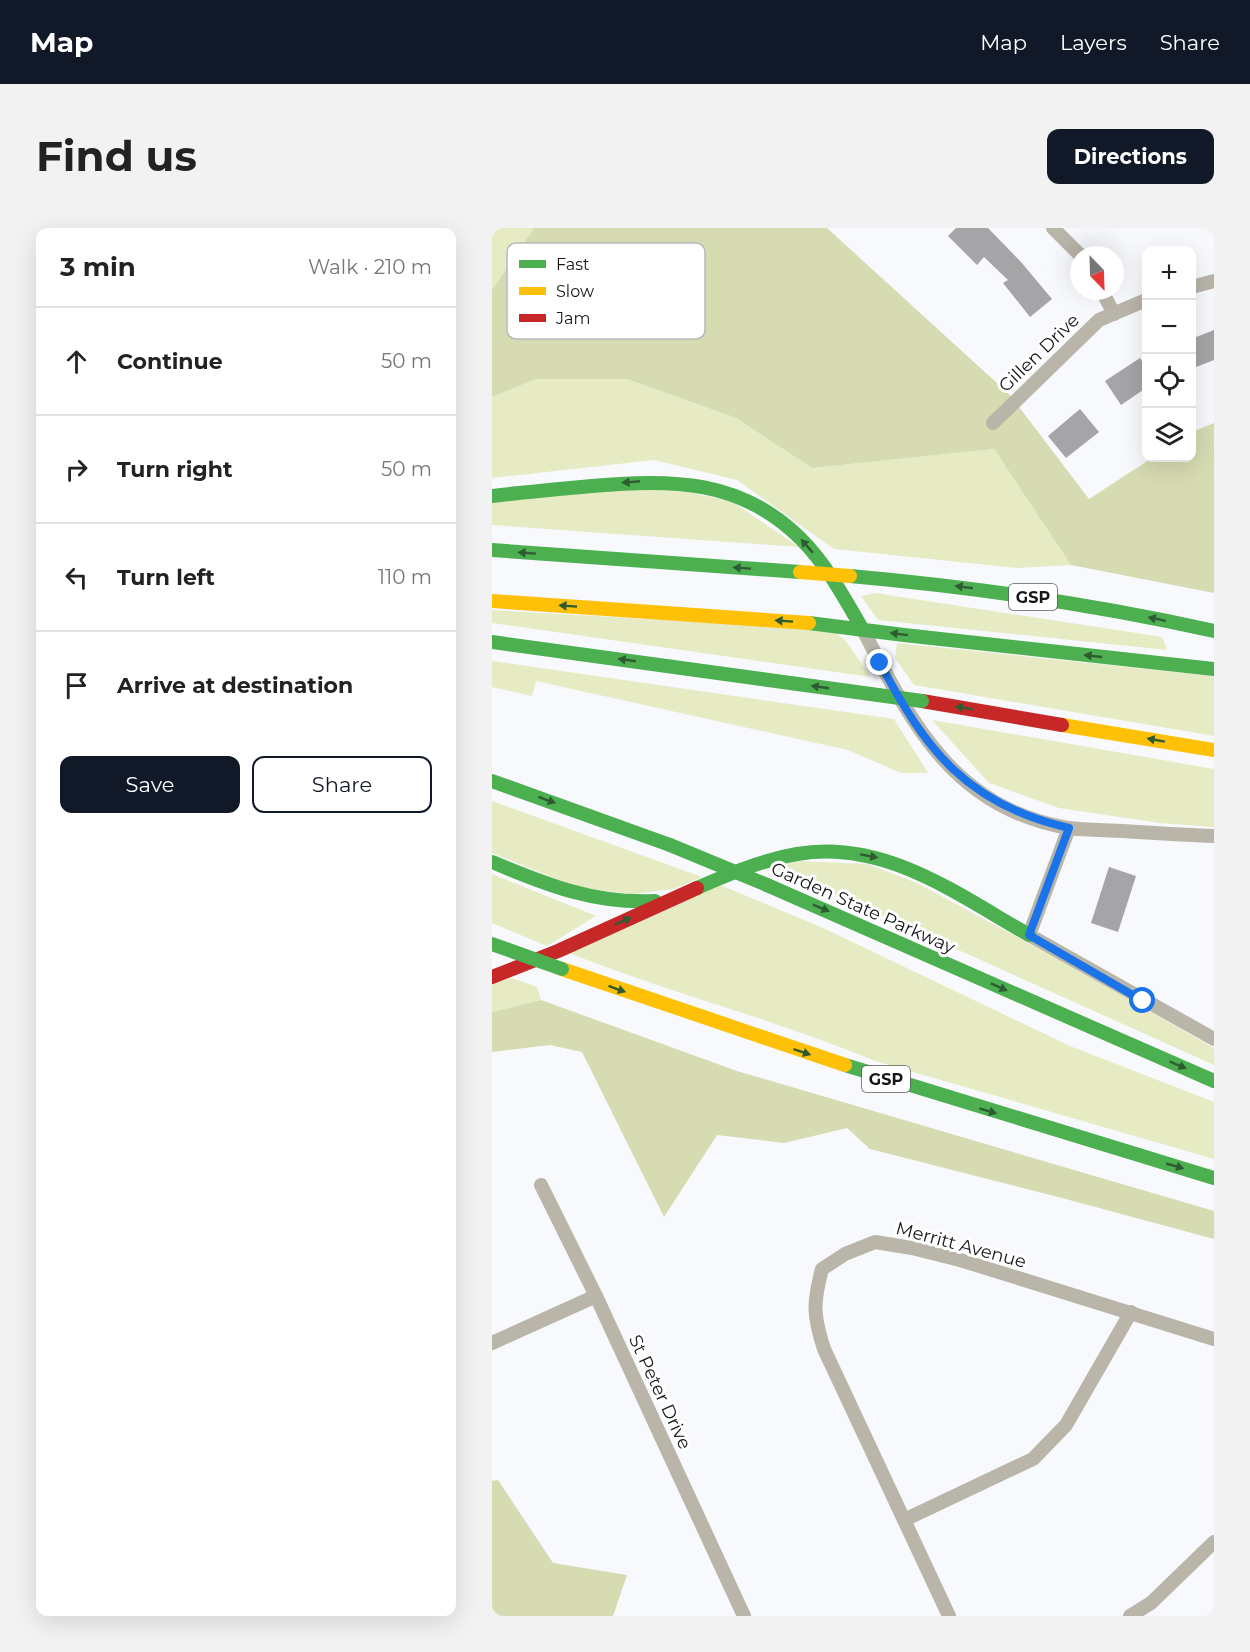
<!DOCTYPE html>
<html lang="en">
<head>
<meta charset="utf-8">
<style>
  :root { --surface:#fff; --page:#f2f2f2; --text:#222; --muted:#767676; --line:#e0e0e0; --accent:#111827 }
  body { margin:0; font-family:Montserrat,sans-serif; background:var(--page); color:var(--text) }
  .controls { position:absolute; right:18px; top:18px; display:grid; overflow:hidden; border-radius:12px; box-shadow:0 6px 24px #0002 }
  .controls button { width:54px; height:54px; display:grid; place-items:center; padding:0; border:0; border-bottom:2px solid var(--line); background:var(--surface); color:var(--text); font:30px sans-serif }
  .compass { position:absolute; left:578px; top:18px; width:54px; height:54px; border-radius:50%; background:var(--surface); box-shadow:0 6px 24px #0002; rotate:157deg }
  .stop { position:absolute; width:18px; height:18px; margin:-14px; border:4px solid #1a73e8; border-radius:50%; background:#fff }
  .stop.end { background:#1a73e8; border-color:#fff; box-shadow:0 2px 6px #0008 }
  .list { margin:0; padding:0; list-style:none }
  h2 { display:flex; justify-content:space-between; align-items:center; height:78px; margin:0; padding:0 24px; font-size:26px }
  h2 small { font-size:20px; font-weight:400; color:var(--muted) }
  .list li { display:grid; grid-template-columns:39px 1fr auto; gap:18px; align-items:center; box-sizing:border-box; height:108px; padding:0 24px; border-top:2px solid var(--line) }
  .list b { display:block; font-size:22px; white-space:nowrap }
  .list em { font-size:20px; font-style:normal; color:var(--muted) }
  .actions { display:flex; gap:12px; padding:18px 24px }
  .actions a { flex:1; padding:14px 0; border:2px solid var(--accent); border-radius:12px; text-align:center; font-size:21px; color:var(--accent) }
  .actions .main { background:var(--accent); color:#fff }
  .icon { flex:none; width:33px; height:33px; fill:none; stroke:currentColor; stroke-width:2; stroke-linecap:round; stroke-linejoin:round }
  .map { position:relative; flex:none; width:722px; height:1388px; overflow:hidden; border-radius:12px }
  header { display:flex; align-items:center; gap:36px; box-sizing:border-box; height:84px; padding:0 30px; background:var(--accent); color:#fff }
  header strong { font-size:28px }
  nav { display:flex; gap:33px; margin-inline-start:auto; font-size:21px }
  .intro { display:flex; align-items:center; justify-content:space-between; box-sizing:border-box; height:144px; padding:0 36px }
  h1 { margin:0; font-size:42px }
  .button { padding:15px 27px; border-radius:12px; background:var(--accent); color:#fff; font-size:21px; font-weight:700 }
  main { display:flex; gap:36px; padding:0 36px }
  aside { flex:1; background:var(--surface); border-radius:12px; box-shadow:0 6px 24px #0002 }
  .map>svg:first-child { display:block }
</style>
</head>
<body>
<header>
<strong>Map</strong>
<nav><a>Map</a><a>Layers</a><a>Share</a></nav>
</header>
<div class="intro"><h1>Find us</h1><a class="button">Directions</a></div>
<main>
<aside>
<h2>3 min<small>Walk · 210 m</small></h2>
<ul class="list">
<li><svg class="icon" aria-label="ahead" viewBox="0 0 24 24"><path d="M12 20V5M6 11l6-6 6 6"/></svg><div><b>Continue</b></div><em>50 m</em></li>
<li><svg class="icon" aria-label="right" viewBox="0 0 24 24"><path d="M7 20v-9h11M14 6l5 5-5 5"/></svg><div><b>Turn right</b></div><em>50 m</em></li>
<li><svg class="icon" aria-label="left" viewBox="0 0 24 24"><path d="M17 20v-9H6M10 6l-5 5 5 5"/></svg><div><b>Turn left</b></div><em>110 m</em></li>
<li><svg class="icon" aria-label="arrive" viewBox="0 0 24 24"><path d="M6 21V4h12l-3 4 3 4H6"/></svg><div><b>Arrive at destination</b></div></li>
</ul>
<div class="actions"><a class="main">Save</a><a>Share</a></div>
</aside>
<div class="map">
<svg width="722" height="1388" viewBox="0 0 722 1388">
  <rect width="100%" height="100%" fill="#f7f9fc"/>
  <!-- green -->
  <g fill="#e6ebc3">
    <path d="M0,0h42l-42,62z"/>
    <path d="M44,151h91l109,39 76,50 182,-19 77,116 -54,3 -183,-19 -97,-69 -83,-20 -162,18v-81z"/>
    <path d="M165,258l74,15 68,46 -307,-22v-24z"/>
    <path d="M383,365l287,44 5,13 -289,-30 -17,-24z"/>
    <path d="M0,382l340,20 13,10 26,37 -379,-54z"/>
    <path d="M405,415l317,33v60l-300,-51 -19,-27z"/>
    <path d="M0,433l402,58 34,54h-27l-53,-23 -312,-69 -4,15 -40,-9z"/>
    <path d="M440,492l282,49v58l-54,-4 -101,-15 -70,-25z"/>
    <path d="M0,573l210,76 -28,12 -42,5 -53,-6 -87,-35z"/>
    <path d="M307,633l68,3 50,19 150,81 147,84v17l-440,-198z"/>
    <path d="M0,646l104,42 -49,30 -55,-23z"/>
    <path d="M228,657l101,42 249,119 144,56v57l-339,-98c-100,-42 -206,-68 -306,-108z"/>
    <path d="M20,750l25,9 4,13 -49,12v-29z"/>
  </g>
  <!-- forest -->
  <g fill="#d6dbb2">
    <path d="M42,0h293l183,167 79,104 63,-41h40v-26l22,-9v170l-143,-28 -77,-116 -182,19 -76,-50 -109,-39h-91l-44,18v-107z"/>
    <path d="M49,772l196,71 477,140v28l-152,-41 -192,-49 -23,-21 -63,15 -67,-8 -53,82 -82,-165 -32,-7 -58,7v-40z"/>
    <path d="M6,1252l55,83 74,12 -14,41h-121v-135z"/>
  </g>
  <!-- building -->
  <g fill="#a5a4a6">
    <path d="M464,0h32l33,34 31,37 -22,18 -27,-34 5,-3 -24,-23 -7,8 -29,-29z"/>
    <path d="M722,102v30l-23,9v-30z"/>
    <path d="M648,130l6,9v21l-25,17 -16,-24z"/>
    <path d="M588,181l19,23 -33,26 -18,-22z"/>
    <path d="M617,639l27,9 -18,56 -27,-9z"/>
  </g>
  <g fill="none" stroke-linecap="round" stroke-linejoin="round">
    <!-- street -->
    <g stroke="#bab5a9" stroke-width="14">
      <path d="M561,0l27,27"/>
      <path d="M700,59l22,-6"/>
      <path d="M610,63l12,23"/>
      <path d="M501,195l106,-103 47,-20"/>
      <path d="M371,402c48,92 90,178 205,198 17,2 37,2 55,3 30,2 61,4 91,5"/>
      <path d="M577,600l-40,107 185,104"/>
      <path d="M49,957l55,111 148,320"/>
      <path d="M0,1115l104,-47"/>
      <path d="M412,1292l129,-61 33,-34 65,-113"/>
      <path d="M457,1388l-125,-267c-11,-34 -11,-46 -2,-80l23,-15 30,-12 37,6 48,12 254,79"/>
      <path d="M638,1388l21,-13 63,-61"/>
    </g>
    <!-- fast -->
    <g stroke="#4caf50" stroke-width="14">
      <path d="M0,268c33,-4 67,-7 100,-10 80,-7 149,-7 209,53 26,26 44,60 62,91"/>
      <path d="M0,322l308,22"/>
      <path d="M358,348c123,11 244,28 364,55"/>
      <path d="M317,395l95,12 310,34"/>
      <path d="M0,414l386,53"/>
      <path d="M0,553l178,64"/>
      <path d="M0,634c55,23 102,42 163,39"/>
      <path d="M275,657l447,196"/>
      <path d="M205,660c32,-14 65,-28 100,-34 87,-15 160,40 232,81"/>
      <path d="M353,837l369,113"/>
    </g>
    <!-- slow -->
    <g stroke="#ffc107" stroke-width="14">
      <path d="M0,373l317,22"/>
      <path d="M570,497l152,25"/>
      <path d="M70,741l283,96"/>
    </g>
    <!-- jam -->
    <g stroke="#c62828" stroke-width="14">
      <path d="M430,473l140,24"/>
      <path d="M0,749l66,-26 139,-63"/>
    </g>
    <!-- fast-bridge -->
    <g stroke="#4caf50" stroke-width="14">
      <path d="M386,467l44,6"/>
      <path d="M178,617l97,40"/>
      <path d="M0,716l70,25"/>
    </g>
    <!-- slow-bridge -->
    <path stroke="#ffc107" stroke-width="14" d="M308,344l50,4"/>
  </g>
  <!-- one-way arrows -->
  <defs><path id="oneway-solid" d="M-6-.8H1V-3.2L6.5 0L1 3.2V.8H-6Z" transform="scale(1.5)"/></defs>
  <g fill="#2e5b32">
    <use href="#oneway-solid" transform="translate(139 254) rotate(175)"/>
    <use href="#oneway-solid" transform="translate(315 318) rotate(-131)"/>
    <use href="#oneway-solid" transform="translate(35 325) rotate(-176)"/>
    <use href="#oneway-solid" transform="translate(250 340) rotate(-176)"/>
    <use href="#oneway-solid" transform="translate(472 359) rotate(-173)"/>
    <use href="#oneway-solid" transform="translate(76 378) rotate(-176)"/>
    <use href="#oneway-solid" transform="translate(665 391) rotate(-168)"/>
    <use href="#oneway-solid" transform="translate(292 393) rotate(-176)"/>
    <use href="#oneway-solid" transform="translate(407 406) rotate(-173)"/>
    <use href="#oneway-solid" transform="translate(601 428) rotate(-174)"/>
    <use href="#oneway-solid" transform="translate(135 432) rotate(-172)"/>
    <use href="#oneway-solid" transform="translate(328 459) rotate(-172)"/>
    <use href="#oneway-solid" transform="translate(472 480) rotate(-171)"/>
    <use href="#oneway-solid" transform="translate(664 512) rotate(-170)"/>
    <use href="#oneway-solid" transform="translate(55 572) rotate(20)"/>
    <use href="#oneway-solid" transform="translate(377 628) rotate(10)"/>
    <use href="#oneway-solid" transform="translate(329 680) rotate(23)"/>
    <use href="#oneway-solid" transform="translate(131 693) rotate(-24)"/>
    <use href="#oneway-solid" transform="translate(507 759) rotate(24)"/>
    <use href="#oneway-solid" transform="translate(125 761) rotate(20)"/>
    <use href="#oneway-solid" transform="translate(310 824) rotate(18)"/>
    <use href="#oneway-solid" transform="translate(686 837) rotate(23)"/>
    <use href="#oneway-solid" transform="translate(496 883) rotate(17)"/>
    <use href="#oneway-solid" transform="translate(683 938) rotate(16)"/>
  </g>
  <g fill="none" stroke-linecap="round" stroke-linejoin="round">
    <!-- route -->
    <path stroke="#1a73e8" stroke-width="8" d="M388,435c46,88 88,142 189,165l-40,107 114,66"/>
  </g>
  <g text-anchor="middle" stroke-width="6" stroke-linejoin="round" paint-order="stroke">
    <!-- shield labels -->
    <g fill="#fff" stroke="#5b5c5e" stroke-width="1.5">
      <rect x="517" y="356" width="48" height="26" rx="4.5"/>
      <rect x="370" y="838" width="48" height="26" rx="4.5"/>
    </g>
    <g font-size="16" font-weight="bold" fill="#151619">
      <text x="541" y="375">GSP</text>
      <text x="394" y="857">GSP</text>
    </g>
    <!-- street labels -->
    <g font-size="18" fill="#151619" stroke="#fff">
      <text transform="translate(547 125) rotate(-44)" y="6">Gillen Drive</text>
      <text transform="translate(371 680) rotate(24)" y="6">Garden State Parkway</text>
      <text transform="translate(469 1017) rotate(15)" y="6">Merritt Avenue</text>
      <text transform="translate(168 1164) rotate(65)" y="6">St Peter Drive</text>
    </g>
  </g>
  <!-- legend -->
  <rect x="15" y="15" width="198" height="96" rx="9" fill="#fff" stroke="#b9b9ba" stroke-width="1.5"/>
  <rect x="27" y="32" width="27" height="8" fill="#4caf50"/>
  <rect x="27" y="59" width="27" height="8" fill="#ffc107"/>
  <rect x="27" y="86" width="27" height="8" fill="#c62828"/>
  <g font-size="16" fill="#151619">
    <text x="64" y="42">Fast</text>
    <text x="64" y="69">Slow</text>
    <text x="64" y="96">Jam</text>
  </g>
</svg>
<div class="controls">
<button>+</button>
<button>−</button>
<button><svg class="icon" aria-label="locate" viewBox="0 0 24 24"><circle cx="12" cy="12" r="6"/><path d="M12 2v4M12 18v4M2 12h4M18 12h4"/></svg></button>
<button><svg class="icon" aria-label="layers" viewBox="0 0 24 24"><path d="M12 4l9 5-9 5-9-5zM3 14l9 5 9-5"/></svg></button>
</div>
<svg class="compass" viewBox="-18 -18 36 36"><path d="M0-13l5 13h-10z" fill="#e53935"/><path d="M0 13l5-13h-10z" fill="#767676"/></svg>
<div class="stop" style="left:651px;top:773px"></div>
<div class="stop end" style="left:388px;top:435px"></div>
</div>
</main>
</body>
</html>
